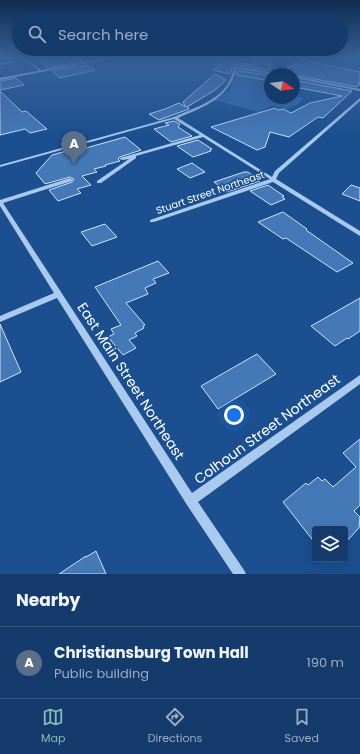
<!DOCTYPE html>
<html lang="en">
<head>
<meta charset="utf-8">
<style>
  :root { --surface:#143b6b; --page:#214673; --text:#f1f3f6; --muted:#9dadc1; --line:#33557e; --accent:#8bbbb9 }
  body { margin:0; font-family:Poppins,sans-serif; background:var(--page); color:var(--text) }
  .controls { position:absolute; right:12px; bottom:12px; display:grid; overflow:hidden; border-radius:4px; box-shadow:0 4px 16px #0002 }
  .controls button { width:36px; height:36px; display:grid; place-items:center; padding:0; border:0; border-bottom:1px solid var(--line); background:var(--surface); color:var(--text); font:20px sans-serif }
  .compass { position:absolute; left:264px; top:68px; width:36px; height:36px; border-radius:50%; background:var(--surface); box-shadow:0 4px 16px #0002; rotate:103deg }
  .you { position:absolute; left:234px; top:415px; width:14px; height:14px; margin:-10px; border:3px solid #fff; border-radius:50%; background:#1a73e8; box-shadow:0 0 0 6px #1a73e833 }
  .badge { display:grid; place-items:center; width:26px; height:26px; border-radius:50%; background:var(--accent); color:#fff; font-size:13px; font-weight:700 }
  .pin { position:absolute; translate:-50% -33px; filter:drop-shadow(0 1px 2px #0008) }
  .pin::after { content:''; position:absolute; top:21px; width:14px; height:12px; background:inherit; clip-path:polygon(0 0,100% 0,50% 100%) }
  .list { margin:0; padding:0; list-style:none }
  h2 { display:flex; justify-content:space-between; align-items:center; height:52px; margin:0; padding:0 16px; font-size:17px }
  h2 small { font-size:13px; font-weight:400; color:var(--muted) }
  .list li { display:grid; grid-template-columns:26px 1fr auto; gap:12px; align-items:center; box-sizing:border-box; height:72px; padding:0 16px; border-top:1px solid var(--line) }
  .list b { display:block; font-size:15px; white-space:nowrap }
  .list p { margin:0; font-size:13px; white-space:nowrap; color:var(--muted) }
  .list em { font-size:13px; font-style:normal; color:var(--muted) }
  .icon { flex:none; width:22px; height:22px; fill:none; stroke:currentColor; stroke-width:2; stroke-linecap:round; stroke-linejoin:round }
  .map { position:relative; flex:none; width:360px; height:574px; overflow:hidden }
  .search { position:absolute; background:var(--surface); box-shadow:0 4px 16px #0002; left:12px; right:12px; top:12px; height:44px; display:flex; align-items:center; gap:10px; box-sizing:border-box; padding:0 14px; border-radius:22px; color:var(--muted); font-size:15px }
  .sheet { height:124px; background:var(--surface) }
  nav { display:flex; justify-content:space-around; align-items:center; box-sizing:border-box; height:56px; border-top:1px solid var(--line); background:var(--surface); font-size:11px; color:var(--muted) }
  nav a { display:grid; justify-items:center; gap:2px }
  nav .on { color:var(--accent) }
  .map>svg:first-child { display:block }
</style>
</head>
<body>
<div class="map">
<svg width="360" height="574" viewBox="0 0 360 574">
  <rect width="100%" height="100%" fill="#1b4f8f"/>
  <!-- green -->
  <path fill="#2e69ad" d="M236,76l34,7v15h24v-2l10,2 -6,6 -11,5 -16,-3 -12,6 -45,-12 15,-9z"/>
  <!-- building -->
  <g fill="#4478b7" stroke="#cfe3fa">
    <path d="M35,58h42l5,3 -35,7z"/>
    <path d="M265,58h5v12l-31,-4 1,-3 10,2z"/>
    <path d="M228,59l7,2 -5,13 -17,-4z"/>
    <path d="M309,61l51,11v9l-2,3h2l-3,3 -63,-12v-7l5,-3h4z"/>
    <path d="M87,65l8,5 -35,8 -8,-7z"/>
    <path d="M238,71l32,4v6l-34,-6z"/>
    <path d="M215,74l11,6 -11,10 -28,17 2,1v1l-30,11 -10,-6 16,-5 14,-6 7,4 -3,-5z"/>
    <path d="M16,78l8,7 -24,5v-9z"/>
    <path d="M294,80l58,11 -29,27 -5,-1 -29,20 -19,-5 -5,15 -8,3 -46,-23 64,-19 3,2 5,-1 8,4 19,-10 32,-7 -48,-9z"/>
    <path d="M0,91l22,21 4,-1 21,18 -17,4 -5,-4 -25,6z"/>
    <path d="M174,121l6,3 -2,3 14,9 -21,6 -17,-13 15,-4 -4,-2z"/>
    <path d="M125,137l16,13 -21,7 -2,2 2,2 -15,4 1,1 -12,3 3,3 -15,4 9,9 -14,4 4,4 -23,8 -9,-11 23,-8 2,-3 -4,-2 -25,7 -9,-11 16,-18 32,-9 2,2z"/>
    <path d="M198,140l14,9 -2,1 1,1 -18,6 -16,-11z"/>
    <path d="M192,163l13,9 -15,6 -13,-9z"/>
    <path d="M244,172h4l12,9 -33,11 -13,-10z"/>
    <path d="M268,185l16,11 -2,1 3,2 -14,6 -21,-14z"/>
    <path d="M351,185l9,3v13l-18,-7z"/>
    <path d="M283,212l24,17 -1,1 47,33 -16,9 -51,-34 -3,1 -25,-17z"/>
    <path d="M105,224l12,13 -25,9 -11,-14z"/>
    <path d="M158,261l11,12 -16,6 3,4 -11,5 3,6 -22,9 19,22 -2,1 1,2 -9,5 2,3 -8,4 7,8 -13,7 -15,-18 6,-3 -3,-5 10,-4 -26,-38z"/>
    <path d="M360,298v33l-12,8 -1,-1 -12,8 -24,-20z"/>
    <path d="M0,324l21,48 -21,10z"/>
    <path d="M257,354l19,20 -58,35 -17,-23z"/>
    <path d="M360,439v66l-6,6 6,6 -1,11 -14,15v-14h-30v14l-32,-41 23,-19 2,2 10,-8 4,4 3,-2 8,8 23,-20 -13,-14z"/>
    <path d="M96,551l10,23h-47l27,-18v1z"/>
  </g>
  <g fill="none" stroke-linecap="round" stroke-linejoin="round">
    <!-- minor -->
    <g fill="#a9c9ee" fill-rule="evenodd">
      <path d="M22,58h3l18,13 -3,1z"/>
      <path d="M238,58h2l-3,9 42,6 25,-15h3l-25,16h-11l-34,-5c-10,31 -32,37 -59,49l94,59 3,-6 85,-73v3l-81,72 -3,6 84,52v5l-87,-54 -119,40h-4v-2l120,-41 -67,-42 -67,19v2l-35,25h-4v-2l32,-22 -7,1 -2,-1v-1l80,-23 -26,-16 -174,48v-2l174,-48c17,-8 42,-15 53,-32 5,-8 7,-18 11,-27z"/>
      <path d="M13,61v2l-13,2v-2z"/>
      <path d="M294,76l66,13v2l-66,-13z"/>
      <path d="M70,178l3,2 -1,1 -69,22 189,290 168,-118v9l-162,118 46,68 2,4h-13l-46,-69 -130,-207 -57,24v-6l54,-23 -54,-87v-6z"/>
    </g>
    <!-- major -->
    <path fill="#f0f6ff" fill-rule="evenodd" d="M105,58h8l-113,22v-2z"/>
  </g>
  <!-- sky -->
  <linearGradient id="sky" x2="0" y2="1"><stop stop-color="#0f2b4f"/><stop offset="0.42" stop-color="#39639b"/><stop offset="1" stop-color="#39639b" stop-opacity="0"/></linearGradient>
  <rect width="360" height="138" fill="url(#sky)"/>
  <g text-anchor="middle" stroke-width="3" stroke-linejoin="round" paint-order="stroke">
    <!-- far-street labels -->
    <g font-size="10" fill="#fff" stroke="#1b4f8f">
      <text transform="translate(210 192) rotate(-19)" y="4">Stuart Street Northeast</text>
    </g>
    <!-- near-street labels -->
    <g font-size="14" fill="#fff" stroke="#1b4f8f">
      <text transform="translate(131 381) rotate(57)" y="5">East Main Street Northeast</text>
      <text transform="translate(267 429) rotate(-36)" y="5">Colhoun Street Northeast</text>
    </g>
  </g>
</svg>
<div class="controls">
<button><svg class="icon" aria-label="layers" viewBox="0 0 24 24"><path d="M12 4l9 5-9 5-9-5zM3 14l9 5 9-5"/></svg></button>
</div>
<svg class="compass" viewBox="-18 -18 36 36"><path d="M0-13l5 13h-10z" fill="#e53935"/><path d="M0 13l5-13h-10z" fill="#9dadc1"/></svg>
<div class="you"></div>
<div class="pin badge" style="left:74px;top:164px;background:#5c6f8a">A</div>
<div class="search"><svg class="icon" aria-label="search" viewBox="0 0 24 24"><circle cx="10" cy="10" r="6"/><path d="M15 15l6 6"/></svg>Search here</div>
</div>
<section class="sheet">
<h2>Nearby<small></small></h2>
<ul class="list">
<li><span class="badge" style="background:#5c6f8a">A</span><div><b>Christiansburg Town Hall</b><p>Public building</p></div><em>190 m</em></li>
</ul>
</section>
<nav>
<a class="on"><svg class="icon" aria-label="map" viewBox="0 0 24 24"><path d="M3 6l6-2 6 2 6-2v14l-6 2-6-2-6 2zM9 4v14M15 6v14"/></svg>Map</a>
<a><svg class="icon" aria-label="directions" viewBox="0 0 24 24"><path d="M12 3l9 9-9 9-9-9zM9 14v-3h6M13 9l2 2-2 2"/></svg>Directions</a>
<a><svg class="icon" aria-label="saved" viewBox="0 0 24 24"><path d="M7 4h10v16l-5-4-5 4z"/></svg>Saved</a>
</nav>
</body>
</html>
